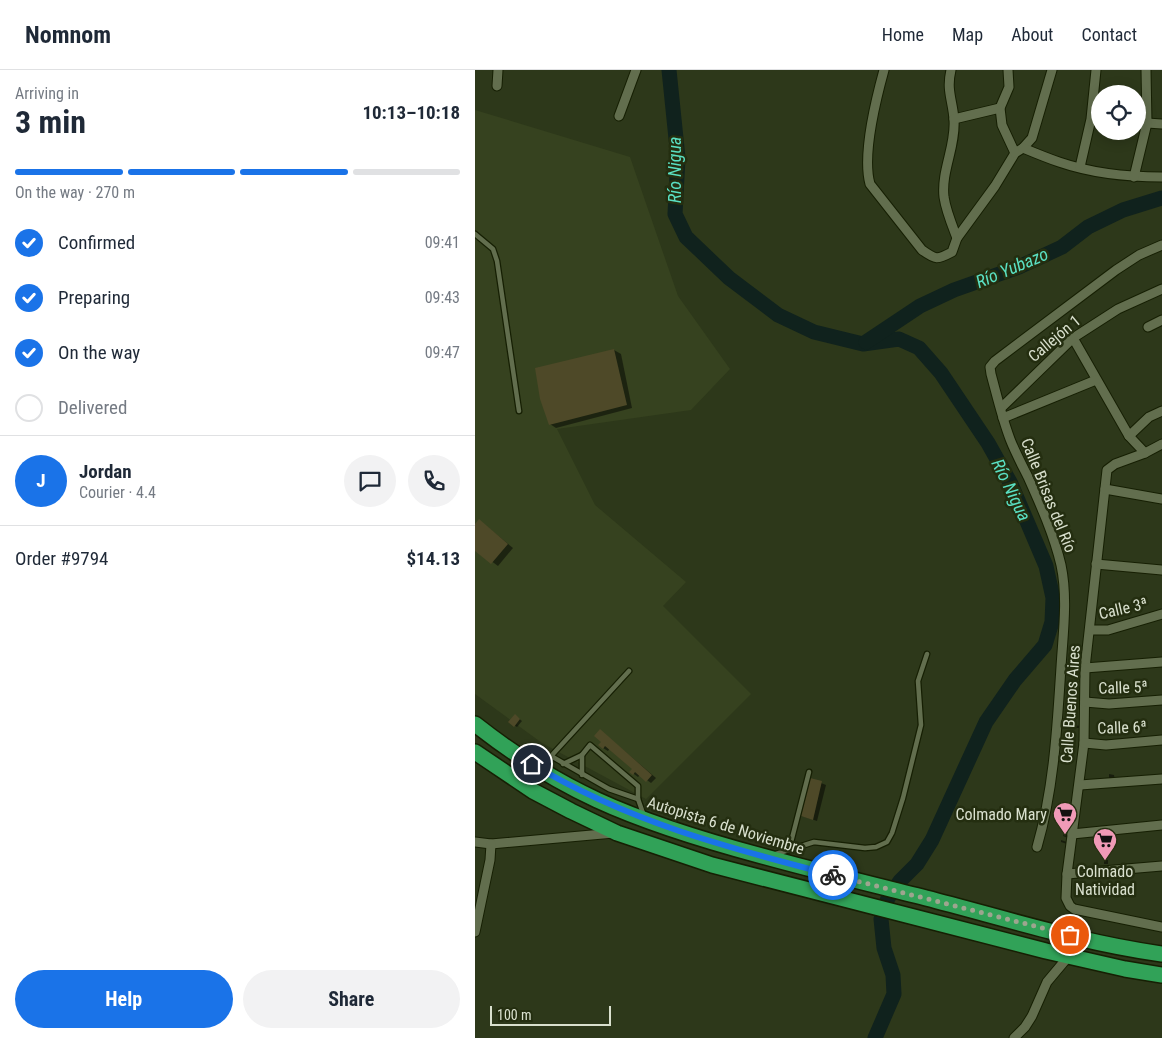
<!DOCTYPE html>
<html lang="en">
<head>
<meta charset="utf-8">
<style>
	body { margin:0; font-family:"Roboto Condensed",sans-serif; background:#f2f2f3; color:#1f2937; height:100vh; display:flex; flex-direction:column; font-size:19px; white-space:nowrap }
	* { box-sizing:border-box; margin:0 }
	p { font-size:16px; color:#747a83 }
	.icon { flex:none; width:28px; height:28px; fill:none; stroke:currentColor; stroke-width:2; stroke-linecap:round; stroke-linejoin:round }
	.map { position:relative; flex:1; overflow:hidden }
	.side { display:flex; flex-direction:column; background:#fff; width:475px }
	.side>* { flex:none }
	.controls { position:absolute; left:616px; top:15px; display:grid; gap:10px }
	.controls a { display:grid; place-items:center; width:55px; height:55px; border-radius:50%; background:#fff; box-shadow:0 2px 12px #0003; font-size:25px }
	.scale { position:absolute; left:15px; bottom:12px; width:121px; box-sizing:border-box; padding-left:5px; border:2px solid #d9e0ce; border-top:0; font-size:14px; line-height:18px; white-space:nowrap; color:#d9e0ce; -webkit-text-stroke:4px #242e10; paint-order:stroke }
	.pin { position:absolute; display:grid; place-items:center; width:42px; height:42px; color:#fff; margin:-21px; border:2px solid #fff; border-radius:50%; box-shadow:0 1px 5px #0007 }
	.courier { position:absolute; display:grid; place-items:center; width:50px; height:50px; margin:-25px; border:4px solid #1a73e8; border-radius:50%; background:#fff; color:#222; box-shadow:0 1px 6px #0007 }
	.headline em { font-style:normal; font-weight:700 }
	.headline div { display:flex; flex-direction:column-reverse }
	.headline { display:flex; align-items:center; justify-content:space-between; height:85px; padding:0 15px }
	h1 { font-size:32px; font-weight:700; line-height:38px }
	.bar { display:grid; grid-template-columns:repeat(4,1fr); gap:8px 5px; align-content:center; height:60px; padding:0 15px }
	.bar i { height:6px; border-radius:4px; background:#e0e1e3 }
	.bar .selected { background:#1a73e8 }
	.bar p { grid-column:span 4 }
	.line { display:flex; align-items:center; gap:12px; padding:0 15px; border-top:1px solid #e0e1e3 }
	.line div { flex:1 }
	.round { display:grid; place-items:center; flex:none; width:52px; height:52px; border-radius:26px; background:#f2f2f3 }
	ol { padding:0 15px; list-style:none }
	li { display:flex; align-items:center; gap:15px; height:55px }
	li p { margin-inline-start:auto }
	li .icon { padding:5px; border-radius:50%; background:#1a73e8; color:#fff; stroke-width:4 }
	li:last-child { color:#747a83 }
	li i { width:28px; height:28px; border:2px solid #e0e1e3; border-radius:50% }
	.action { display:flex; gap:10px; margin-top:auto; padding:10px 15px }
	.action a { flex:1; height:58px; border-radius:30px; background:#1a73e8; color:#fff; font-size:20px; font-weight:700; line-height:58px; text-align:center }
	.action a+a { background:#f2f2f3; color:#1f2937 }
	header { display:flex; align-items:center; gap:30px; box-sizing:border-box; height:70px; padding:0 25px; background:#fff; border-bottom:1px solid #e0e1e3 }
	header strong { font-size:24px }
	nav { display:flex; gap:28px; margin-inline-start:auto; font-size:18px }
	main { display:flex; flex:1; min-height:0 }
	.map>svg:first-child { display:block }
</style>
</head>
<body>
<header>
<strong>Nomnom</strong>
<nav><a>Home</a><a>Map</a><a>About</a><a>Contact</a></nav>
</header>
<main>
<section class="side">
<div class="headline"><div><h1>3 min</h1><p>Arriving in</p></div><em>10:13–10:18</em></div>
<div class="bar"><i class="selected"></i><i class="selected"></i><i class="selected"></i><i></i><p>On the way · 270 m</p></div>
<ol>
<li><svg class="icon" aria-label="check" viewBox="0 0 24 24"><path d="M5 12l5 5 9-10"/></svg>Confirmed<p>09:41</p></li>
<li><svg class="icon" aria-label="check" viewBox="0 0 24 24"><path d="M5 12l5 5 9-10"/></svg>Preparing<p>09:43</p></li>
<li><svg class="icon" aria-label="check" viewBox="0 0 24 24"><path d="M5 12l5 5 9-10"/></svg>On the way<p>09:47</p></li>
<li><i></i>Delivered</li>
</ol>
<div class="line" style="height:90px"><b class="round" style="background:#1a73e8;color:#fff">J</b><div><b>Jordan</b><p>Courier · 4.4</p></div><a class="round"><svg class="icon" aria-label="chat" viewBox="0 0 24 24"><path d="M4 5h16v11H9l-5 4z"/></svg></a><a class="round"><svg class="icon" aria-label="phone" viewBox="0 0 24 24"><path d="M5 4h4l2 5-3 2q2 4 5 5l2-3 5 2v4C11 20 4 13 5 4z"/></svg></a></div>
<div class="line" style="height:65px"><div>Order #9794</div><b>$14.13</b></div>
<div class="action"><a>Help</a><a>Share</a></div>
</section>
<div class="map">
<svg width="687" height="968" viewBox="0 0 687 968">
	<rect width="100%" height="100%" fill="#2d381a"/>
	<!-- built -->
	<polygon fill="#36421f" points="0,40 155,87 203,226 255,299 216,340 82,359 120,435 211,512 188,536 276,624 171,729 67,673 0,624"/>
	<!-- shadow -->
	<g fill="#0007">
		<polygon points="139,280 146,284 157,338 81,358 75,354 61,299"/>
		<polygon points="4,450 38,478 23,496 0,479 0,456"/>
		<polygon points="42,647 47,651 42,657 35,652"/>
		<polygon points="598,655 606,656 606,658 599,658"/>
		<polygon points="126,661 181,708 176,713 165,705 163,707 159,704 156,702 159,699 135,678 133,681 128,678"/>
		<polygon points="634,704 639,705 640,711 634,710"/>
		<polygon points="336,709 351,715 342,751 327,746"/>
		<polygon points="589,763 594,764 593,768 588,766"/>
		<polygon points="586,770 592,772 592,774 586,772"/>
		<polygon points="629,789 633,790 633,794 629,794"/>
	</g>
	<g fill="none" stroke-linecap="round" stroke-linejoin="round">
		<!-- river -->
		<g stroke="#10221d" stroke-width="15">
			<polyline points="194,0 203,88 200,144 211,167 254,208 303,245 339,262 388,274 424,269 444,278 466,303 513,373 536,414 571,496 578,528 577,552 570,575 540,610 511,652 457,770 442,794 425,811 413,828 406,849 409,878 418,905 419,924 400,968"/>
			<polyline points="391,272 445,236 479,220 544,197 587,177 613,157 648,140 687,128"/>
		</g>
	</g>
	<!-- building -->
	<g fill="#4e4928">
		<polygon points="139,279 152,335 74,355 65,329 60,298"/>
		<polygon points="4,449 33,474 16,494 0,481 0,454"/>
		<polygon points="40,644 45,649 39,657 33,652"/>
		<polygon points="125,659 177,705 171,712 160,702 158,705 154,702 157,699 130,676 128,679 123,675 126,672 119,666"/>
		<polygon points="335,708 347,711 338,750 326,746"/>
	</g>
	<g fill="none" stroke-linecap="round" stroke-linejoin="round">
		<!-- lane casing -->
		<g stroke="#161f03" stroke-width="7">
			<g id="lane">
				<polyline points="0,164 18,179 22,191 44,341"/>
				<polyline points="76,686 134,719 163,729"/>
				<polyline points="88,694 107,685"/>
				<polyline points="67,696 154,601"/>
				<polyline points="107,705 107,685 115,675 163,716 163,729 169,746"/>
				<polyline points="314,780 334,702"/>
				<polyline points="301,784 339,772 390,778 401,777 412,772 417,763 428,728 446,655 443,611 452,584"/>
			</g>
		</g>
		<!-- street casing -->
		<g stroke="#161f03" stroke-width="11">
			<g id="street">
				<path d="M409 0C401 29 387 85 395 114L447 180C461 190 462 190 477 182L482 168 520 116 540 83 548 78 557 68 577 0"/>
				<path d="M476 0C471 21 478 31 479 50 481 76 466 101 469 127 471 141 477 155 482 168"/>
				<polyline points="533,0 534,17 525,38 527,55 540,83"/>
				<polyline points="22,16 23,0"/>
				<polyline points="144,46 161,0"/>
				<polyline points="479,49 525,38"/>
				<polyline points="672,53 687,54"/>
				<path d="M548 78C560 83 572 88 584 92 616 103 653 107 687 107"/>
				<polyline points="605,97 616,49 621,0"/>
				<polyline points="659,107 672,53 671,0"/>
				<polyline points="673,257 687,250"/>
				<polyline points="598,268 654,366 670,383"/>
				<polyline points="526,338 598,268 643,239 687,219"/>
				<polyline points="528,348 621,310"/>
				<polyline points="654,366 674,347 687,341"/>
				<polyline points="687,374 670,383 640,394 632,400 610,598 609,673 592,804 591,828 595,836 599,839 687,857"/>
				<polyline points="630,419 687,429"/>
				<polyline points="621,494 687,500"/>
				<polyline points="615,560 633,560 687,544"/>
				<polyline points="610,598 687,592"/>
				<polyline points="610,632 634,634 687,630"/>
				<polyline points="609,673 631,675 687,670"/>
				<polyline points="605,715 687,709"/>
				<polyline points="597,764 687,755"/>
				<polyline points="0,772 16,774 139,763"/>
				<path d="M562 777C579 718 582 658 586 597 588 564 593 528 586 495 579 465 566 436 553 407 547 395 540 382 535 369 527 348 522 326 516 304L515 297 520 291 641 200 664 185 687 175"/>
				<polyline points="592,804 687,796"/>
				<polyline points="0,862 15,790 16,774"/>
				<polyline points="539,968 550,957 557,946 572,912 593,887"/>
			</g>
		</g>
		<!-- highway casing -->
		<g stroke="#161f03" stroke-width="18">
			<g id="highway">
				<path d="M0 654C38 684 79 710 122 730 174 754 231 771 287 786 341 801 396 814 451 828 529 848 607 873 687 884"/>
				<polyline points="0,682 58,721 96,741 142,763 237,795 571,881 650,899 687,905"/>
			</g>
		</g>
		<!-- lane -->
		<use href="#lane" stroke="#626e4e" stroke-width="4.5"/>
		<!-- street -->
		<use href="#street" stroke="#626e4e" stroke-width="9"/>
		<!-- highway -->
		<use href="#highway" stroke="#31a258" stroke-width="15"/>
	</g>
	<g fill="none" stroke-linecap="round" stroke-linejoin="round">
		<!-- done -->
		<polyline stroke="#9da58f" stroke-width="5" stroke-dasharray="0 9" points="358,805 595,865"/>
		<!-- route -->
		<path stroke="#1a73e8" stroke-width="6" d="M57 694C151 751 253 778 358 805"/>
	</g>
	<!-- icons -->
	<defs>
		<g id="supermarket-pin" transform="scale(1.25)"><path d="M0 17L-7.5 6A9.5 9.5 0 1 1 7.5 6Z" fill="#f09ab7" stroke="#242e10"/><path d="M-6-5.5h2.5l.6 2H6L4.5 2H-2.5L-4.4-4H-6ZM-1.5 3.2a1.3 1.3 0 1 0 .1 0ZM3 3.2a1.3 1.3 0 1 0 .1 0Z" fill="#111"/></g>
	</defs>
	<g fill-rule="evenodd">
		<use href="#supermarket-pin" x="590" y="744"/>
		<use href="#supermarket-pin" x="630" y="770"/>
	</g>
	<g text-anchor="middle" stroke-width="5" stroke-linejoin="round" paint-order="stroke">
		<!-- street labels -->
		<g font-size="16" fill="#d9e0ce" stroke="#242e10">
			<text transform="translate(579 268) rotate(-40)" y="6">Callejón 1</text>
			<text transform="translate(574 425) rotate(68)" y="6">Calle Brisas del Río</text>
			<text transform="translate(648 538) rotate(-13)" y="6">Calle 3ª</text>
			<text transform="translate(648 617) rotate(-2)" y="6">Calle 5ª</text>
			<text transform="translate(595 634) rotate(-86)" y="6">Calle Buenos Aires</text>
			<text transform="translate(647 657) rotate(-2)" y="6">Calle 6ª</text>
			<text transform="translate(251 755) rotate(17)" y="6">Autopista 6 de Noviembre</text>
		</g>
		<!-- poi labels -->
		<g font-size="16" fill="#d9e0ce" stroke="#242e10" text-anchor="end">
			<text x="572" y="750">Colmado Mary</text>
			<text x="630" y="807" text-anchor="middle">Colmado<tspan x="630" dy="18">Natividad</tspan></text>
		</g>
		<!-- water labels -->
		<g font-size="18" font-style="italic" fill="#5ae0c3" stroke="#242e10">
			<text transform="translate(200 100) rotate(-90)" y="6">Río Nigua</text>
			<text transform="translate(537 198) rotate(-23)" y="6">Río Yubazo</text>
			<text transform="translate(536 420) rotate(64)" y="6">Río Nigua</text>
		</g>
	</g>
</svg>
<div class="controls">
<a><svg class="icon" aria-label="locate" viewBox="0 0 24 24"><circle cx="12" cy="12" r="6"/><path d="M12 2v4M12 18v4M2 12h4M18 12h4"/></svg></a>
</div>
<div class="scale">100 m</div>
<div class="pin" style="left:595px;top:865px;background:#ea580c"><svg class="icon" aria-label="bag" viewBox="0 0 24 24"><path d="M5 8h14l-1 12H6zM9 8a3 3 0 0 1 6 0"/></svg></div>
<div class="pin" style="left:57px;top:694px;background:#1f2937"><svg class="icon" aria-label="home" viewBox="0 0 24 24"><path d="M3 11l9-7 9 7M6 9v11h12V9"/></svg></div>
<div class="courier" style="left:358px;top:805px"><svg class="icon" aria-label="bike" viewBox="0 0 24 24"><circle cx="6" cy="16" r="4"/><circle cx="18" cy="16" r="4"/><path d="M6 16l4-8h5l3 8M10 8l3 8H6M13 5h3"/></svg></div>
</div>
</main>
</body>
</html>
